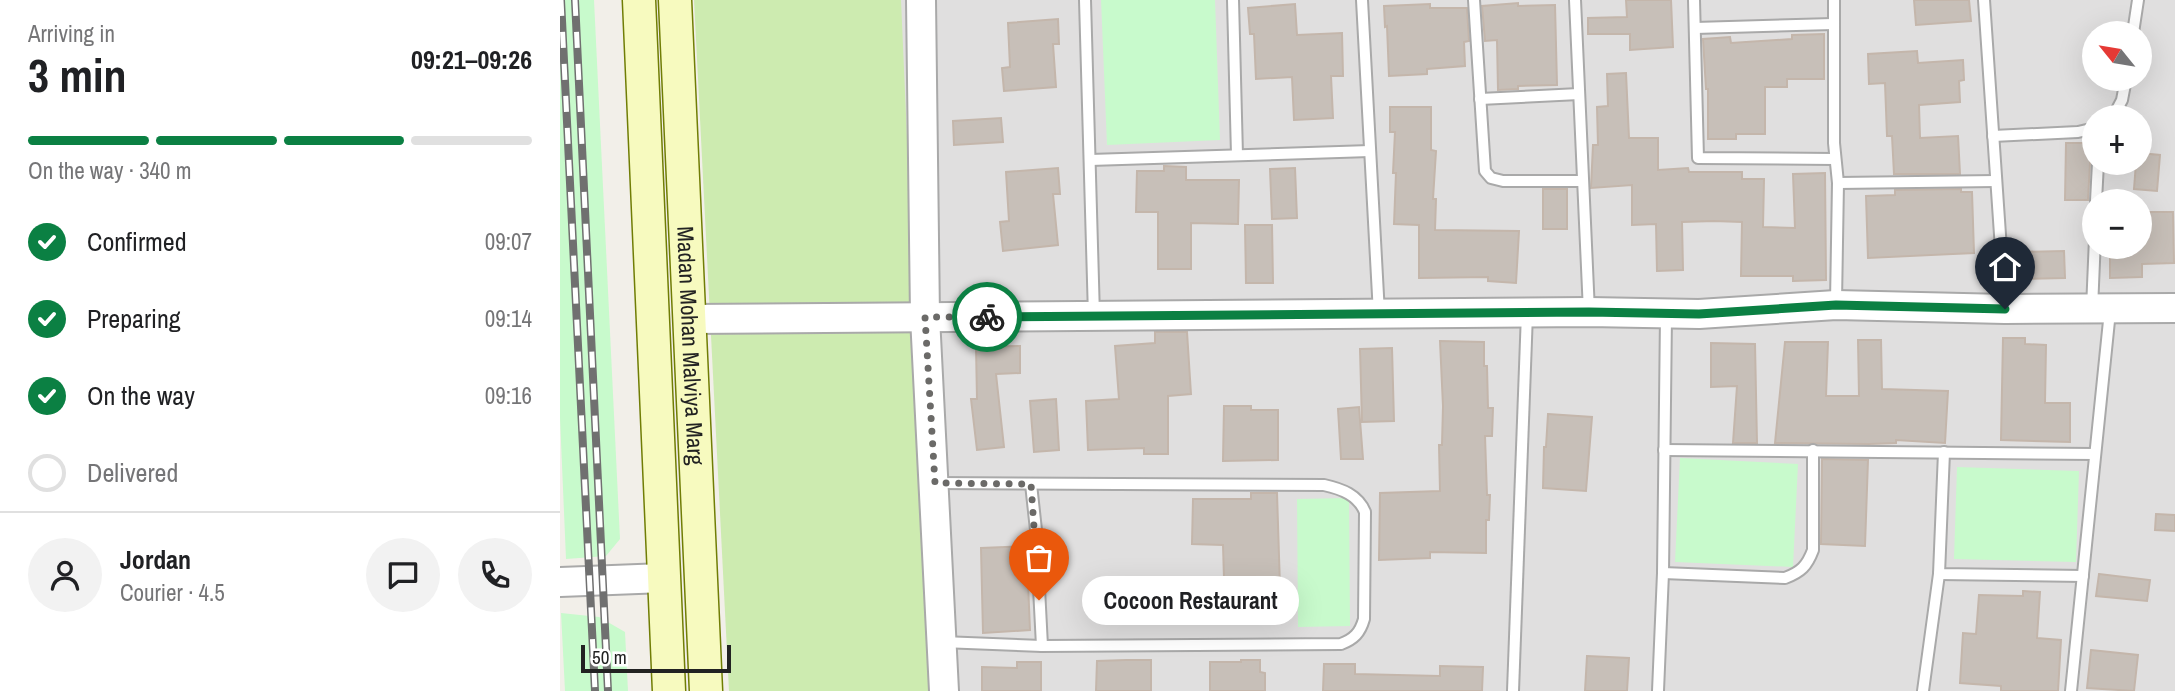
<!DOCTYPE html>
<html lang="en">
<head>
<meta charset="utf-8">
<style>
	body { margin:0; font-family:"Archivo Narrow",sans-serif; background:#f2f2f2; color:#202124; height:100vh; display:flex; flex-direction:column; font-size:26px; white-space:nowrap }
	* { box-sizing:border-box; margin:0 }
	p { font-size:23px; color:#757577 }
	.icon { flex:none; width:38px; height:38px; fill:none; stroke:currentColor; stroke-width:2; stroke-linecap:round; stroke-linejoin:round }
	.map { position:relative; flex:1; overflow:hidden }
	.panel { display:flex; flex-direction:column; background:#fff; width:560px }
	.panel>* { flex:none }
	.needle { width:46px; rotate:300deg }
	.controls { position:absolute; left:1522px; top:21px; display:grid; gap:14px }
	.controls a { display:grid; place-items:center; width:70px; height:70px; border-radius:50%; background:#fff; box-shadow:0 7px 28px #0002; font-size:35px }
	.scale { position:absolute; left:21px; bottom:18px; width:150px; box-sizing:border-box; padding-left:7px; border:4px solid #222; border-top:0; font-size:19px; line-height:24px; white-space:nowrap; color:#222; -webkit-text-stroke:5px #fff; paint-order:stroke }
	.pin { position:absolute; display:grid; place-items:center; width:60px; height:60px; color:#fff; margin:-72px -30px; border-radius:50% 50% 50% 0; rotate:-45deg; box-shadow:0 0 7px #0007 }
	.pin .icon { rotate:45deg }
	.courier { position:absolute; display:grid; place-items:center; width:70px; height:70px; margin:-35px; border:5px solid #0b8043; border-radius:50%; background:#fff; color:#222; box-shadow:0 2px 9px #0007 }
	.bubble { position:absolute; height:49px; border-radius:24px; background:#fff; box-shadow:0 7px 28px #0002; font-size:23px; font-weight:700; line-height:49px; text-align:center }
	.headline em { font-style:normal; font-weight:700 }
	.headline div { display:flex; flex-direction:column-reverse }
	.headline { display:flex; align-items:center; justify-content:space-between; height:119px; padding:0 28px }
	h1 { font-size:46px; font-weight:700; line-height:52px }
	.bar { display:grid; grid-template-columns:repeat(4,1fr); gap:10px 7px; align-content:center; height:84px; padding:0 28px }
	.bar i { height:9px; border-radius:5px; background:#e0e0e0 }
	.bar .selected { background:#0b8043 }
	.bar p { grid-column:span 4 }
	.line { display:flex; align-items:center; gap:18px; padding:0 28px; border-top:2px solid #e0e0e0 }
	.line div { flex:1 }
	.round { display:grid; place-items:center; flex:none; width:74px; height:74px; border-radius:37px; background:#f2f2f2 }
	ol { padding:0 28px; list-style:none }
	li { display:flex; align-items:center; gap:21px; height:77px }
	li p { margin-inline-start:auto }
	li .icon { padding:7px; border-radius:50%; background:#0b8043; color:#fff; stroke-width:4 }
	li:last-child { color:#757577 }
	li i { width:38px; height:38px; border:4px solid #e0e0e0; border-radius:50% }
	main { display:flex; flex:1; min-height:0 }
	.map>svg:first-child { display:block }
</style>
</head>
<body>
<main>
<section class="panel">
<div class="headline"><div><h1>3 min</h1><p>Arriving in</p></div><em>09:21–09:26</em></div>
<div class="bar"><i class="selected"></i><i class="selected"></i><i class="selected"></i><i></i><p>On the way · 340 m</p></div>
<ol>
<li><svg class="icon" aria-label="check" viewBox="0 0 24 24"><path d="M5 12l5 5 9-10"/></svg>Confirmed<p>09:07</p></li>
<li><svg class="icon" aria-label="check" viewBox="0 0 24 24"><path d="M5 12l5 5 9-10"/></svg>Preparing<p>09:14</p></li>
<li><svg class="icon" aria-label="check" viewBox="0 0 24 24"><path d="M5 12l5 5 9-10"/></svg>On the way<p>09:16</p></li>
<li><i></i>Delivered</li>
</ol>
<div class="line" style="height:126px"><a class="round"><svg class="icon" aria-label="person" viewBox="0 0 24 24"><circle cx="12" cy="8" r="4"/><path d="M4 21q1-7 8-7t8 7"/></svg></a><div><b>Jordan</b><p>Courier · 4.5</p></div><a class="round"><svg class="icon" aria-label="chat" viewBox="0 0 24 24"><path d="M4 5h16v11H9l-5 4z"/></svg></a><a class="round"><svg class="icon" aria-label="phone" viewBox="0 0 24 24"><path d="M5 4h4l2 5-3 2q2 4 5 5l2-3 5 2v4C11 20 4 13 5 4z"/></svg></a></div>
</section>
<div class="map">
<svg width="1615" height="691" viewBox="0 0 1615 691">
	<rect width="100%" height="100%" fill="#f2efe9"/>
	<!-- residential -->
	<path fill="#e0dfdf" fill-rule="evenodd" d="M228 0H1615V691H247ZM1535 33H1580V79H1535ZM1535 117H1580V163H1535ZM1535 201H1580V247H1535Z"/>
	<!-- grass -->
	<polygon fill="#cdebb0" points="134,0 341,0 371,691 169,691"/>
	<!-- park -->
	<g fill="#c8facc">
		<polygon points="0,0 34,0 60,539 46,556 6,559 0,418"/>
		<polygon points="541,0 655,0 660,140 547,145"/>
		<polygon points="1120,458 1238,464 1233,567 1115,562"/>
		<polygon points="1397,467 1519,471 1516,562 1394,559"/>
		<polygon points="789,498 790,626 738,627 737,499"/>
		<polygon points="1,613 39,617 65,632 68,691 5,691"/>
	</g>
	<!-- building -->
	<g fill="#c7bfb8" stroke="#c4b6ab" stroke-width="2">
		<polygon points="1066,0 1111,0 1113,47 1070,50 1070,34 1028,34 1028,18 1067,17"/>
		<polygon points="1354,0 1409,0 1411,21 1356,25"/>
		<polygon points="958,3 958,6 995,5 997,85 958,86 958,89 938,90 937,40 925,41 922,6"/>
		<polygon points="735,4 737,35 782,33 783,76 771,76 773,118 734,120 732,77 696,79 694,34 690,34 688,8"/>
		<polygon points="870,4 870,8 907,8 909,41 904,42 905,66 867,69 867,74 829,76 827,26 825,27 824,6"/>
		<polygon points="498,19 499,44 493,44 496,87 444,91 442,68 450,67 448,23"/>
		<polygon points="1264,34 1264,79 1227,79 1227,87 1205,87 1205,134 1176,134 1176,139 1148,139 1148,89 1146,89 1143,39 1170,37 1171,43 1232,39 1232,35"/>
		<polygon points="1357,51 1358,63 1403,60 1404,80 1399,81 1400,102 1359,105 1360,138 1398,136 1400,174 1334,174 1332,136 1327,136 1325,83 1309,84 1308,54"/>
		<polygon points="1066,73 1069,138 1098,138 1098,170 1128,168 1129,172 1182,172 1182,179 1204,179 1203,227 1235,228 1233,174 1265,173 1266,280 1233,281 1233,276 1181,276 1182,222 1154,221 1122,222 1123,270 1097,271 1096,224 1072,225 1072,185 1031,188 1033,145 1038,145 1037,107 1048,106 1047,74"/>
		<polygon points="830,107 871,107 871,150 876,151 873,199 876,199 875,230 959,231 956,283 928,281 928,277 859,278 859,225 834,224 836,173 833,173 835,132 830,132"/>
		<polygon points="441,118 443,142 394,145 393,121"/>
		<polygon points="1506,143 1535,143 1535,156 1530,163 1528,200 1505,200"/>
		<polygon points="1580,153 1600,155 1597,191 1574,189 1576,163 1580,163"/>
		<polygon points="604,166 626,167 626,180 679,180 678,224 631,223 631,269 598,269 598,212 576,212 577,171 604,171"/>
		<polygon points="498,168 500,194 493,194 498,245 443,251 440,222 449,221 446,172"/>
		<polygon points="735,168 737,218 712,219 710,169"/>
		<rect x="983" y="189" width="24" height="40"/>
		<polygon points="1401,189 1401,192 1412,192 1414,253 1308,258 1306,196 1335,195 1335,190"/>
		<polygon points="1583,212 1613,212 1614,263 1582,264 1582,277 1550,278 1550,247 1580,247 1580,221 1583,221"/>
		<polygon points="685,225 712,225 713,283 686,283"/>
		<polygon points="1504,251 1505,278 1456,279 1456,252"/>
		<polygon points="595,332 627,332 631,394 608,396 608,454 584,454 584,448 528,450 526,401 559,399 555,346 595,343"/>
		<polygon points="1443,338 1465,338 1465,344 1486,345 1485,403 1510,403 1510,442 1441,440"/>
		<polygon points="1298,340 1321,340 1322,389 1388,391 1385,443 1336,440 1336,443 1309,444 1215,443 1225,342 1268,342 1266,396 1299,396"/>
		<polygon points="880,341 924,342 924,366 927,366 928,408 933,408 932,436 925,436 927,495 930,495 929,520 926,520 926,553 870,552 870,558 819,560 820,493 880,491 879,445 882,445 883,406"/>
		<polygon points="1151,343 1195,344 1197,443 1173,443 1177,386 1151,387"/>
		<polygon points="460,346 460,373 436,374 444,447 417,450 411,399 417,399 416,347"/>
		<polygon points="832,348 834,421 802,422 800,349"/>
		<polygon points="496,399 499,450 474,452 470,401"/>
		<polygon points="664,406 691,406 691,410 718,410 718,460 663,461"/>
		<polygon points="799,407 803,459 781,459 778,409"/>
		<polygon points="988,414 1032,417 1026,491 983,488 984,447 986,447"/>
		<polygon points="1262,459 1308,460 1305,546 1261,544"/>
		<polygon points="691,493 717,493 721,619 696,620 696,611 665,612 663,545 632,544 633,499 691,499"/>
		<polygon points="1596,514 1615,515 1615,531 1595,530"/>
		<polygon points="469,546 471,583 468,583 470,630 423,633 421,548"/>
		<polygon points="1539,574 1590,580 1587,601 1536,596"/>
		<polygon points="1463,591 1480,592 1477,638 1501,640 1498,691 1441,691 1441,686 1400,683 1403,633 1416,634 1419,595 1463,596"/>
		<polygon points="1531,650 1578,655 1574,691 1527,688"/>
		<polygon points="1027,656 1069,658 1067,691 1025,691"/>
		<polygon points="566,660 591,660 591,691 536,691 537,661"/>
		<polygon points="681,660 700,660 700,672 705,673 705,691 650,691 650,662 681,662"/>
		<polygon points="457,662 481,662 481,691 422,691 422,667 457,668"/>
		<polygon points="764,664 795,664 795,674 880,676 880,666 923,667 922,691 763,691"/>
	</g>
	<g fill="none" stroke-linecap="round" stroke-linejoin="round">
		<!-- service casing -->
		<g stroke="#a9a9a9" stroke-width="14">
			<g id="service">
				<polyline points="525,0 534,316"/>
				<polyline points="673,0 677,155"/>
				<polyline points="802,0 819,314"/>
				<polyline points="914,0 925,171 931,178 943,181 1023,181"/>
				<polyline points="1015,0 1029,312"/>
				<polyline points="1134,0 1138,158 1275,159"/>
				<polyline points="1274,0 1274,143 1278,183 1276,302"/>
				<polyline points="1424,0 1445,308"/>
				<polyline points="1135,28 1273,24"/>
				<polyline points="1573,33 1578,0"/>
				<polyline points="920,99 1019,94"/>
				<polyline points="1553,117 1562,100 1566,79"/>
				<polyline points="1433,136 1518,132 1535,128"/>
				<polyline points="530,160 810,151"/>
				<polyline points="1278,183 1436,181"/>
				<polyline points="1536,201 1538,163"/>
				<polyline points="1532,309 1535,238"/>
				<polyline points="1104,450 1535,454"/>
				<polyline points="1384,452 1379,574 1523,576"/>
				<path d="M375 483 764 485C782 489 798 495 805 512L804 619C800 633 794 639 781 644L482 646 382 642"/>
				<polyline points="471,484 476,530 482,646"/>
				<path d="M1103 573 1225 578C1241 572 1247 566 1253 550V450"/>
				<polyline points="953,691 967,313"/>
				<polyline points="1098,691 1103,573 1106,316"/>
				<polyline points="1363,691 1379,574"/>
				<polyline points="1511,691 1550,311"/>
			</g>
		</g>
		<!-- tertiary casing -->
		<g stroke="#a9a9a9" stroke-width="32">
			<g id="tertiary">
				<polyline points="361,0 365,317 384,691"/>
				<polyline points="129,319 1029,312 1139,314 1276,305 1445,309 1615,308"/>
				<polyline points="0,582 104,578"/>
			</g>
		</g>
		<!-- secondary casing -->
		<g stroke="#707d05" stroke-width="35">
			<g id="secondary">
				<polyline points="79,0 109,691"/>
				<path id="s1" d="M115 0 146 691"/>
			</g>
		</g>
		<!-- service -->
		<use href="#service" stroke="#fff" stroke-width="10"/>
		<!-- tertiary -->
		<use href="#tertiary" stroke="#fff" stroke-width="28"/>
		<!-- secondary -->
		<use href="#secondary" stroke="#f7fabf" stroke-width="32"/>
		<!-- rail casing -->
		<g stroke="#707070" stroke-width="8">
			<g id="rail">
				<polyline points="1,0 35,691"/>
				<polyline points="15,0 48,691"/>
			</g>
		</g>
		<!-- rail -->
		<use href="#rail" stroke="#fff" stroke-width="5" stroke-dasharray="16" stroke-linecap="butt"/>
	</g>
	<g fill="none" stroke-linecap="round" stroke-linejoin="round">
		<!-- done -->
		<polyline stroke="#6b6a68" stroke-width="7" stroke-dasharray="0 12.6" points="427,317 365,317 375,483 471,484 479,600"/>
		<!-- route -->
		<polyline stroke="#0b8043" stroke-width="9" points="427,317 1029,312 1139,314 1276,305 1445,309"/>
	</g>
	<g text-anchor="middle" stroke-width="7" stroke-linejoin="round" paint-order="stroke">
		<!-- street labels -->
		<g font-size="23" fill="#222" stroke="#fff">
			<text dy="8" stroke="none"><textPath href="#s1" startOffset="346">Madan Mohan Malviya Marg</textPath></text>
		</g>
	</g>
</svg>
<div class="controls">
<a><svg class="needle" viewBox="-14 -14 28 28"><path d="M0-13l5 13h-10z" fill="#e53935"/><path d="M0 13l5-13h-10z" fill="#757577"/></svg></a>
<a>+</a>
<a>−</a>
</div>
<div class="scale">50 m</div>
<div class="pin" style="left:479px;top:600px;background:#ea580c"><svg class="icon" aria-label="bag" viewBox="0 0 24 24"><path d="M5 8h14l-1 12H6zM9 8a3 3 0 0 1 6 0"/></svg></div>
<div class="pin" style="left:1445px;top:309px;background:#1f2937"><svg class="icon" aria-label="home" viewBox="0 0 24 24"><path d="M3 11l9-7 9 7M6 9v11h12V9"/></svg></div>
<div class="courier" style="left:427px;top:317px"><svg class="icon" aria-label="bike" viewBox="0 0 24 24"><circle cx="6" cy="16" r="4"/><circle cx="18" cy="16" r="4"/><path d="M6 16l4-8h5l3 8M10 8l3 8H6M13 5h3"/></svg></div>
<div class="bubble" style="left:522px;top:576px;width:217px">Cocoon Restaurant</div>
</div>
</main>
</body>
</html>
